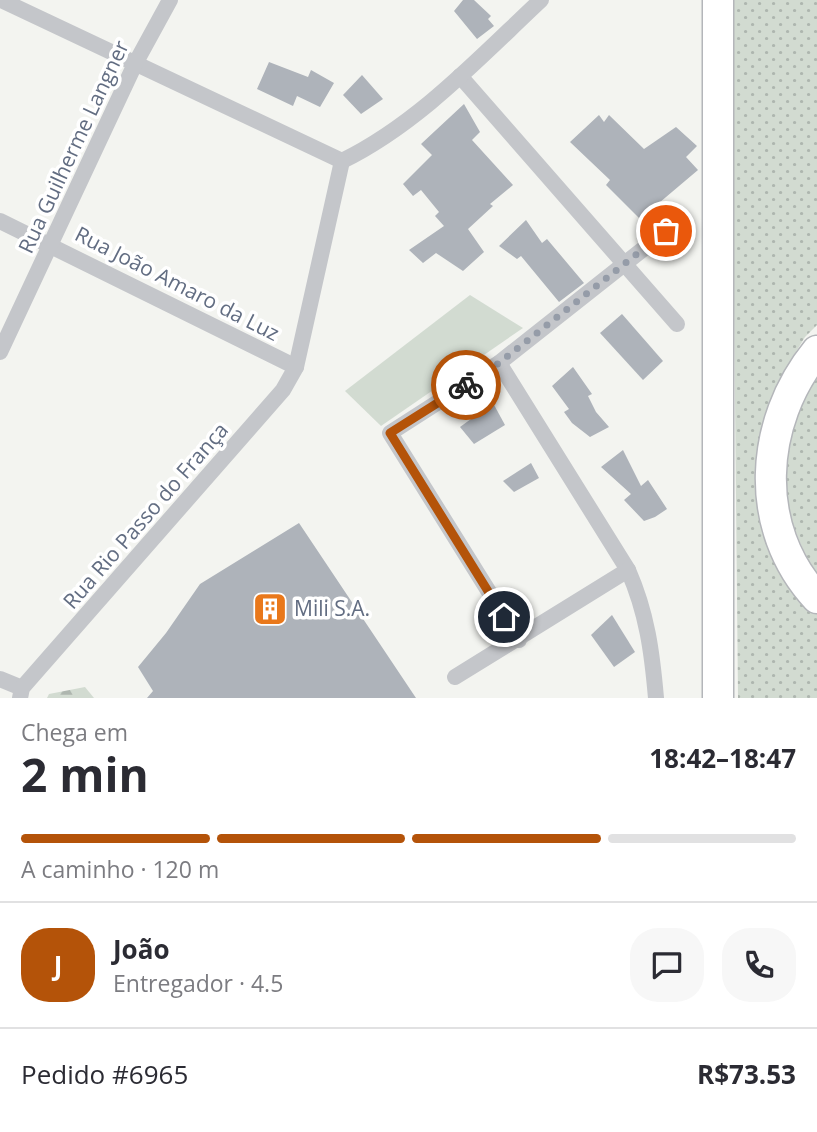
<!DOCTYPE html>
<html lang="pt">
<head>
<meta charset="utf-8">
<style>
	body { margin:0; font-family:"Open Sans",sans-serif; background:#f7f7f7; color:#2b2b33; height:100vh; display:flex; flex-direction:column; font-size:26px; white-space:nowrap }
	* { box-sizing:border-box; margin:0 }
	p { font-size:23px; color:#7c7c81 }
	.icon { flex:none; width:38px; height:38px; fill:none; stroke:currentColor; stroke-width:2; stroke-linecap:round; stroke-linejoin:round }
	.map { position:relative; height:698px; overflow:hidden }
	.panel { display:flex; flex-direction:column; background:#fff; flex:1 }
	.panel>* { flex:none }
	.pin { position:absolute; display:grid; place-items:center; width:60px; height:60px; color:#fff; margin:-30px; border:4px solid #fff; border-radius:50%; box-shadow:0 2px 7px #0007 }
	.courier { position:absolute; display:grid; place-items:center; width:70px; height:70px; margin:-35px; border:5px solid #b45309; border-radius:50%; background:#fff; color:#222; box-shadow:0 2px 9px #0007 }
	.overview em { font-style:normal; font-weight:700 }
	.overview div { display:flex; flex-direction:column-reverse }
	.overview { display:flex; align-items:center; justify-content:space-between; height:119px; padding:0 21px }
	h1 { font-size:46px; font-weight:700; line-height:52px }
	.bar { display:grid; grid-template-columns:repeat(4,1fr); gap:10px 7px; align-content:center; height:84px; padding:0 21px }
	.bar i { height:9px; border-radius:5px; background:#e1e1e2 }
	.bar .on { background:#b45309 }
	.bar p { grid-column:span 4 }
	.line { display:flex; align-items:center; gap:18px; padding:0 21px; border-top:2px solid #e1e1e2 }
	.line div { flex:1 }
	.round { display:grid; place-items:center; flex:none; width:74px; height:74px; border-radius:28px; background:#f7f7f7 }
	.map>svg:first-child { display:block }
</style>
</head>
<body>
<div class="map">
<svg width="817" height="698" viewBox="0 0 817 698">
	<defs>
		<pattern id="grass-dots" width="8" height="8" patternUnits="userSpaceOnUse" patternTransform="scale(1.75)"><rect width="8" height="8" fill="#d2dbd1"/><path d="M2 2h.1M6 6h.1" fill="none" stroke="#aeb6af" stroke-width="1.8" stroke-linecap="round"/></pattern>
		<pattern id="forest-firs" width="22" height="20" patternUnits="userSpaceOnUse" patternTransform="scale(1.75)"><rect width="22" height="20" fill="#d2dbd1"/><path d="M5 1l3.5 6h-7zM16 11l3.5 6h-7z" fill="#aeb6af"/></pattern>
	</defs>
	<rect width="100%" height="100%" fill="#f3f4f0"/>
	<!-- grass -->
	<g fill="url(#grass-dots)">
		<polygon points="731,0 817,0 817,325 805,337 780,378 765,413 758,457 817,610 817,698 738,698"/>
		<path d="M817 367V577C794 535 778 492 784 442 787 421 808 387 817 367Z"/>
	</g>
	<!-- forest -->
	<polygon fill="url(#forest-firs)" points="85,687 94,698 47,698 49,694"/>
	<!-- green -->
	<polygon fill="#d2dbd1" points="470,295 523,328 381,426 345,391"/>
	<!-- building -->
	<g fill="#aeb3ba">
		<polygon points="463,0 474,0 491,16 488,19 494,26 477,39 454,11"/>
		<polygon points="269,62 308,77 311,70 334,83 320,107 297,96 293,106 257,89"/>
		<polygon points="362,75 383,99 361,114 343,95"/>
		<polygon points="464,104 480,132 472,140 513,185 490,204 493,206 468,229 484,252 463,271 436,253 423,263 409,250 444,226 435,216 439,212 421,190 413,196 403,184 432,155 421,144"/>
		<polygon points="599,115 604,122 609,115 644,149 676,127 697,146 686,157 698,170 640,219 606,185 610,180 570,142"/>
		<polygon points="526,220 542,243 547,239 584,283 559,302 521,256 517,259 499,246"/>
		<polygon points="622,314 663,361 643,380 600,333"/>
		<polygon points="573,367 592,394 588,396 596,412 609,427 590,437 572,423 564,412 569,409 552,386"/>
		<polygon points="493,403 505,425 474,444 460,427"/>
		<polygon points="623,450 641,486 648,480 667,509 655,517 644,521 624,500 631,494 601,467"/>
		<polygon points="531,463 539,478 514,492 503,481"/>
		<polygon points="299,523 416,698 147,698 153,691 138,667 166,633 200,584"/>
		<polygon points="612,615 635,652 614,667 591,635"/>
	</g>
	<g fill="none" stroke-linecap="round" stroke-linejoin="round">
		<!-- highway casing -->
		<g stroke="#b4b6ba" stroke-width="33">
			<g id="highway">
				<polyline points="718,0 718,698"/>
				<path d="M817 351C759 422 752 528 817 598"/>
			</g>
		</g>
		<!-- street -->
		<g stroke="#c4c6ca" stroke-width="16">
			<polyline points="1,0 342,161"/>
			<polyline points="460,76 677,324"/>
			<path d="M342 161C418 124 480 57 541 0"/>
			<polyline points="0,221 296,367"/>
			<polyline points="0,352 135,64 170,0"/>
			<path d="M499 363 628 570C647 613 652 652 656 698"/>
			<polyline points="519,640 390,433 499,363 666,231"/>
			<polyline points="455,677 628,570"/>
			<polyline points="0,679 22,688"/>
			<polyline points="20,698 22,688 283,390 296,367 342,161"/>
		</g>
		<!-- highway -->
		<use href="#highway" stroke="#fff" stroke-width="30"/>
	</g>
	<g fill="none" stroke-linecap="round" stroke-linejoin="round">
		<!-- done -->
		<polyline stroke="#959ca8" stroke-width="7" stroke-dasharray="0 12.6" points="466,385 499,363 666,231"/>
		<!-- route -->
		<polyline stroke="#b45309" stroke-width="9" points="466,385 390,433 504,617"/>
	</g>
	<!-- icons -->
	<defs>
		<g id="building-square" transform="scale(1.75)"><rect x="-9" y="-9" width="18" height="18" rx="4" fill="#e9781b" stroke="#fff"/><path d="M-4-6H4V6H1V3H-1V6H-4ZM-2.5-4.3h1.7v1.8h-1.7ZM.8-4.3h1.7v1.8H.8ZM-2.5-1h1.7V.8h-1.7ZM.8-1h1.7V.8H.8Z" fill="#fff"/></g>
	</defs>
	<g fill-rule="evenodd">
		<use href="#building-square" x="270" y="609"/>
	</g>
	<g text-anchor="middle" stroke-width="7" stroke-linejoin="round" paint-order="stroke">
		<!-- street labels -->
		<g font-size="21" fill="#626d82" stroke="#fff">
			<text transform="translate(74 147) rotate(-65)" y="7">Rua Guilherme Langner</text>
			<text transform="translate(177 284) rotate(27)" y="7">Rua João Amaro da Luz</text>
			<text transform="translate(146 516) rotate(-49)" y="7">Rua Rio Passo do França</text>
		</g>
		<!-- poi labels -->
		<g font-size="21" fill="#626d82" stroke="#fff" text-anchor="start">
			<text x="294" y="616">Mili S.A.</text>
		</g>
	</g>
</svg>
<div class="pin" style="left:666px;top:231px;background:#ea580c"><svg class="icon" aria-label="bag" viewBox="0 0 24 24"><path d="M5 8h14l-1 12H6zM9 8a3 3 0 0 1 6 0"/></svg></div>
<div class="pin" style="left:504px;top:617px;background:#1f2937"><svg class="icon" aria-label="home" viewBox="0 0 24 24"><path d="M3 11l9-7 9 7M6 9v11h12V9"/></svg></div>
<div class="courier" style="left:466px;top:385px"><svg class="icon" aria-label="bike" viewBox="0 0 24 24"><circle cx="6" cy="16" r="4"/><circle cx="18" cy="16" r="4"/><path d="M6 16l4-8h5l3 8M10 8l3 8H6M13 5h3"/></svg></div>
</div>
<section class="panel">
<div class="overview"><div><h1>2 min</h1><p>Chega em</p></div><em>18:42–18:47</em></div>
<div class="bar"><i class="on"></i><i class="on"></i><i class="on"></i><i></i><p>A caminho · 120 m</p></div>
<div class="line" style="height:126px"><b class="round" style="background:#b45309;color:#fff">J</b><div><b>João</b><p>Entregador · 4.5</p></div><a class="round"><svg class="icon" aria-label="chat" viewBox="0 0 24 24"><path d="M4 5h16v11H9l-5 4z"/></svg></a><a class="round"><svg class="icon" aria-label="phone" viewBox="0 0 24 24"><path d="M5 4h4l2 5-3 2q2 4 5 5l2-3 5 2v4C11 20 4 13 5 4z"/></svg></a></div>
<div class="line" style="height:91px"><div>Pedido #6965</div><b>R$73.53</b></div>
</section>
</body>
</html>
